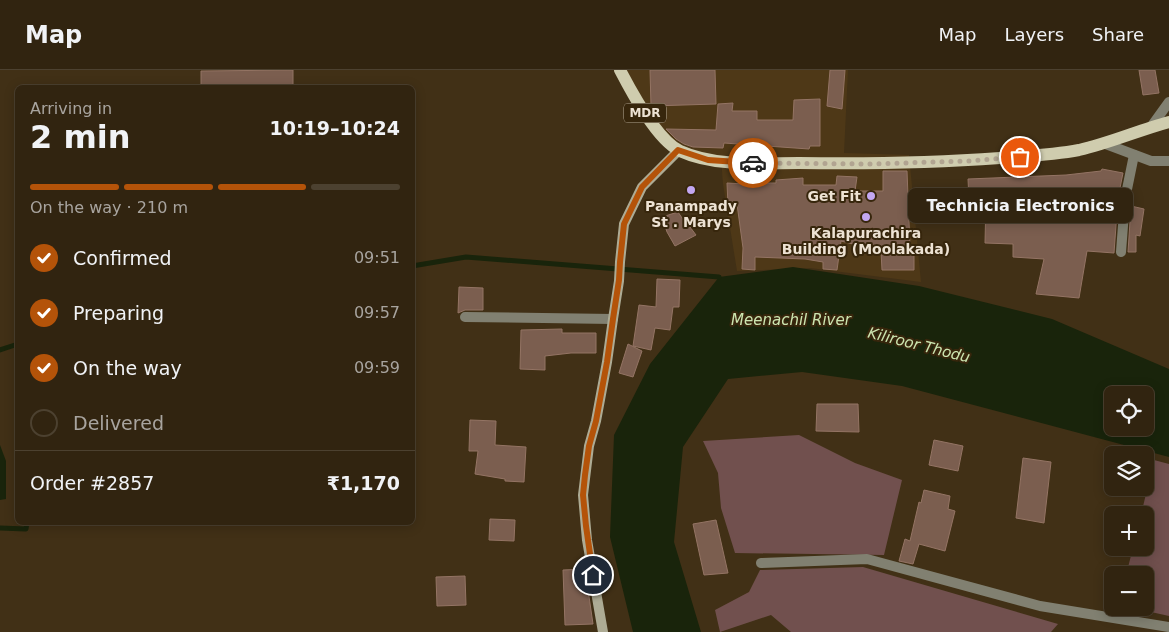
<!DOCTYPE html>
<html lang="en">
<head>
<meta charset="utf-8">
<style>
	body { margin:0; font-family:"DejaVu Sans",sans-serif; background:#392c19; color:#f1f3f6; height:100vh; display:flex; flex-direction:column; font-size:19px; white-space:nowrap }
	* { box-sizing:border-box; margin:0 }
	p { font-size:16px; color:#a8a49f }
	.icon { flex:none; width:28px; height:28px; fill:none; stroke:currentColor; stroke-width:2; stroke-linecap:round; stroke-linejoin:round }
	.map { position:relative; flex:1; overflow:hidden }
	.side { position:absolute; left:15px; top:15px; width:400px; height:440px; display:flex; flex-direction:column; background:#312410; border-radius:8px; box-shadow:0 2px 12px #0003,0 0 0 1px #4c4130 }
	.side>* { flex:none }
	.tools { position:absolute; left:1104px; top:316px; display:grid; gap:10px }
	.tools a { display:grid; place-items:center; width:50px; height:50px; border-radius:8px; background:#312410; box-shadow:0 2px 12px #0003,0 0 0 1px #4c4130; font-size:25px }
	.pin { position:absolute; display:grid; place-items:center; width:42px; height:42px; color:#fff; margin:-21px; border:2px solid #fff; border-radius:50%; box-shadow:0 1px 5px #0007 }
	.courier { position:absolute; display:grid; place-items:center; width:50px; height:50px; margin:-25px; border:4px solid #b45309; border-radius:50%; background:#fff; color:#222; box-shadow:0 1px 6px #0007 }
	.bubble { position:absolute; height:35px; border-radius:8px; background:#312410; box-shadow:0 2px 12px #0003,0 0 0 1px #4c4130; font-size:16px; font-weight:800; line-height:35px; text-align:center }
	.summary em { font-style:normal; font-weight:800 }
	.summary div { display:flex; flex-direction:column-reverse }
	.summary { display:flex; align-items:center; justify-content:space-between; height:85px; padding:0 15px }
	h1 { font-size:32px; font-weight:800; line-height:38px }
	.bar { display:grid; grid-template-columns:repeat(4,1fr); gap:8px 5px; align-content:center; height:60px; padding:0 15px }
	.bar i { height:6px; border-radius:4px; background:#4c4130 }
	.bar .selected { background:#b45309 }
	.bar p { grid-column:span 4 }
	.line { display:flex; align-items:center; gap:12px; padding:0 15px; border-top:1px solid #4c4130 }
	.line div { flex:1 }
	ol { padding:0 15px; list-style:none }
	li { display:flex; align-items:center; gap:15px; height:55px }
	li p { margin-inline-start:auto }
	li .icon { padding:5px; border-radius:50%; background:#b45309; color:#fff; stroke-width:4 }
	li:last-child { color:#a8a49f }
	li i { width:28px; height:28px; border:2px solid #4c4130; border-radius:50% }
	header { display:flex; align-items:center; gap:30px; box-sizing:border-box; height:70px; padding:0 25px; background:#312410; border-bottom:1px solid #4c4130 }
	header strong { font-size:24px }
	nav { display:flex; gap:28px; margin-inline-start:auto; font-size:18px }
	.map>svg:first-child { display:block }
</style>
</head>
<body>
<header>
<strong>Map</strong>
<nav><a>Map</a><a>Layers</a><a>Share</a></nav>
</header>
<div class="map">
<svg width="1169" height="562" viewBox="0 0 1169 562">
	<rect width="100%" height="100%" fill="#413016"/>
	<!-- built -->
	<polygon fill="#4e3817" points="626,0 848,0 844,83 909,85 921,212 810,198 737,201 723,114 721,89 682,78 652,52"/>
	<!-- forest -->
	<g fill="#71504e">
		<polygon points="799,365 855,393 902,410 884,485 735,483 721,438 718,403 703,371"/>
		<polygon points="1154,390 1169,394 1169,546 1133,538 1145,538 1145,505 1126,505 1133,478 1145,478 1145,445 1141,445"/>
		<polygon points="863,497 1058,554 1051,562 791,562 771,545 720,562 715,540 749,522 760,500"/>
	</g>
	<!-- water -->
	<g fill="#19240b" fill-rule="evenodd">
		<path d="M793 197 919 216 1052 249 1169 299V387L902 316 802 302 728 309 683 377 674 472 701 562H633L610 467 614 365 650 294 719 207ZM1112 325H1145V358H1112Z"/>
		<polygon points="0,375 6,391 6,429 0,430"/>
	</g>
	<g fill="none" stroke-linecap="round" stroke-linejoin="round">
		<!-- stream -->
		<g stroke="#19240b" stroke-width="5">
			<polyline points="412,196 466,187 719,207"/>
			<polyline points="0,280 18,274"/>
			<polyline points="0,458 26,459 27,452"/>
		</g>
	</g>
	<!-- building -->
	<g fill="#7b5e4f" stroke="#947464">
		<polygon points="293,0 293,18 201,18 201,1"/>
		<polygon points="650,0 715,0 716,34 651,36"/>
		<polygon points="830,0 845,0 842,39 827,36"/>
		<polygon points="1139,0 1155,0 1159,23 1143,25"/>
		<polygon points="820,29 820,76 810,76 809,79 724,73 723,78 693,77 684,74 676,69 666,59 716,60 718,34 733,33 732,41 757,41 757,50 793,50 794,30"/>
		<polygon points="1102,99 1123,103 1118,128 1114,183 1087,181 1079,228 1036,224 1044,189 1013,187 1013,174 985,173 986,129 969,130 968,109 1066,105 1101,101"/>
		<polygon points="883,101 907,101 910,177 914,177 914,200 882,200 881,181 841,171 837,200 823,199 823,192 805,189 755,187 755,200 742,199 743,178 737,134 728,135 727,113 744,114 744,113 776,113 776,110 803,108 803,115 836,115 837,106 857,107 855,121 883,121"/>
		<polygon points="1131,136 1144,139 1140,166 1136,165 1136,182 1128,182"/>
		<polygon points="678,142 686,154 687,153 696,165 675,176 667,162 662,147"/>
		<polygon points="657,209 680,210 679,237 673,237 670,260 655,258 651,280 633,276 639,235 656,237"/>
		<polygon points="459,217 483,218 483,240 465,240 458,243"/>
		<polygon points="562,259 562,263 596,263 596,283 571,283 545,286 545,300 520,299 521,260"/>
		<polygon points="628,274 642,281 633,307 619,303"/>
		<polygon points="817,334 858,334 859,362 816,361"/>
		<polygon points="470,350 496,351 495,375 526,377 524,412 505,411 505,409 475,404 478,381 469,381"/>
		<polygon points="934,370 963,376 958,401 929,395"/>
		<polygon points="1023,388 1051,392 1044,453 1016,448"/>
		<polygon points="924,420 950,426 948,439 955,441 945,481 919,474 913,494 899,491 905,469 910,471 919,432 921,433"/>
		<polygon points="490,449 515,450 514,471 489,470"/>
		<polygon points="716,450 728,503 704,505 693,454"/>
		<polygon points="585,499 593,554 565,555 563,500"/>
		<polygon points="465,506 466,535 437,536 436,507"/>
	</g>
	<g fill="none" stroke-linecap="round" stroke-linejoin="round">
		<!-- service -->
		<g stroke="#818071" stroke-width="10">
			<polyline points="1121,182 1125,129 1134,85"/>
			<polyline points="465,247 613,249"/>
		</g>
		<!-- minor -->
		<g stroke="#818071" stroke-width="10">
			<polyline points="1103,73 1151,91 1169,91"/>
			<polyline points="761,493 867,489 1040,536 1169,557"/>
		</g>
		<!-- tertiary -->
		<polyline stroke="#818071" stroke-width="10" points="1151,57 1169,32"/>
		<!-- secondary -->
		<polyline stroke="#adab94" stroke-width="10" points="603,562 587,470 583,425 589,376 596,351 607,292 613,249 619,211 620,192 624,154 642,117 679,80"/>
		<!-- primary -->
		<path stroke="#cfccae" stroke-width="12" d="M620 0C632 23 657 70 680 81 715 97 761 93 799 93 867 94 932 93 1000 88 1026 86 1053 85 1079 80 1110 73 1139 60 1169 52"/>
	</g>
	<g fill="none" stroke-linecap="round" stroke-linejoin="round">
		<!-- done -->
		<polyline stroke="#b1a491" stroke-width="5" stroke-dasharray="0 9" points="753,93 869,94 968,91 1020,87"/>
		<!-- route -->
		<polyline stroke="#b45309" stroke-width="6" points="593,505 586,456 583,425 585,405 589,376 596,351 607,292 613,249 619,210 620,192 624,154 642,117 678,80 708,90 753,93"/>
	</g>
	<!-- markers -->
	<g fill="#c3a7f2" stroke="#37260c" stroke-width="2">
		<circle cx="691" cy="120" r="5"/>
		<circle cx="871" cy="126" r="5"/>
		<circle cx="866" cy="147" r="5"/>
	</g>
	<g text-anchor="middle" stroke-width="4" stroke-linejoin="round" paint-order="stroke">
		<!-- shield labels -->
		<rect fill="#37260c" stroke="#b6aa97" stroke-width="1" x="624" y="33.5" width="42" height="19" rx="4"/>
		<g font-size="12" font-weight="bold" fill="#ede2d3">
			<text x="645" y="47">MDR</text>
		</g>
		<!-- poi labels -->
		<g font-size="14" font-weight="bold" fill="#ede2d3" stroke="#37260c">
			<text x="861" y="131" text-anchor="end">Get Fit</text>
			<text x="691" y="141">Panampady<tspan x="691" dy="16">St . Marys</tspan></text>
			<text x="866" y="168">Kalapurachira<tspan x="866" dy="16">Building (Moolakada)</tspan></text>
		</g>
		<!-- water labels -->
		<g font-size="15" font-style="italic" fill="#cce5b0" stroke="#37260c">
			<text x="791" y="255">Meenachil River</text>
			<text transform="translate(919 275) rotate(14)" y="5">Kiliroor Thodu</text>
		</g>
	</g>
</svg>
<div class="tools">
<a><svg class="icon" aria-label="locate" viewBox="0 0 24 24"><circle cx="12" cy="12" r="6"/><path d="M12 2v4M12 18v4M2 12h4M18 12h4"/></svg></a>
<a><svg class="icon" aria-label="layers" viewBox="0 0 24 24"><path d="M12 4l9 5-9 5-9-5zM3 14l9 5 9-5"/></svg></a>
<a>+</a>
<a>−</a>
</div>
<div class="pin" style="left:1020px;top:87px;background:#ea580c"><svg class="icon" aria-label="bag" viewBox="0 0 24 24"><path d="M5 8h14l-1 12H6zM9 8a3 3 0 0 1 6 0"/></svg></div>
<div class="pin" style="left:593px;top:505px;background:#1f2937"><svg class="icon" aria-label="home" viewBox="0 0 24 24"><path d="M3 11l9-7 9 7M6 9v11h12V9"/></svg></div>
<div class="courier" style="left:753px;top:93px"><svg class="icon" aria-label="car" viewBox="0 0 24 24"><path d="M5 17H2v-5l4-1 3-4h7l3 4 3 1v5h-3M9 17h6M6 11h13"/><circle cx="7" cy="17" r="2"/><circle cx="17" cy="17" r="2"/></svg></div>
<div class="bubble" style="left:908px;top:118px;width:225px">Technicia Electronics</div>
<section class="side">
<div class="summary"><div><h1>2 min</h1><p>Arriving in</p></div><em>10:19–10:24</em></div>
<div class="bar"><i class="selected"></i><i class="selected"></i><i class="selected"></i><i></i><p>On the way · 210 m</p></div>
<ol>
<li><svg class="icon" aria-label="check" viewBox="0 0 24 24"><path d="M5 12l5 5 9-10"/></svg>Confirmed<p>09:51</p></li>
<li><svg class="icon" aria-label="check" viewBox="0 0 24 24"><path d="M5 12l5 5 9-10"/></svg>Preparing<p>09:57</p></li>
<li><svg class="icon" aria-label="check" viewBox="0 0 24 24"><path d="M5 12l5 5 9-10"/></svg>On the way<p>09:59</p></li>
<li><i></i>Delivered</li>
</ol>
<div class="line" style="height:65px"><div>Order #2857</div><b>₹1,170</b></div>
</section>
</div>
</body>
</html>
